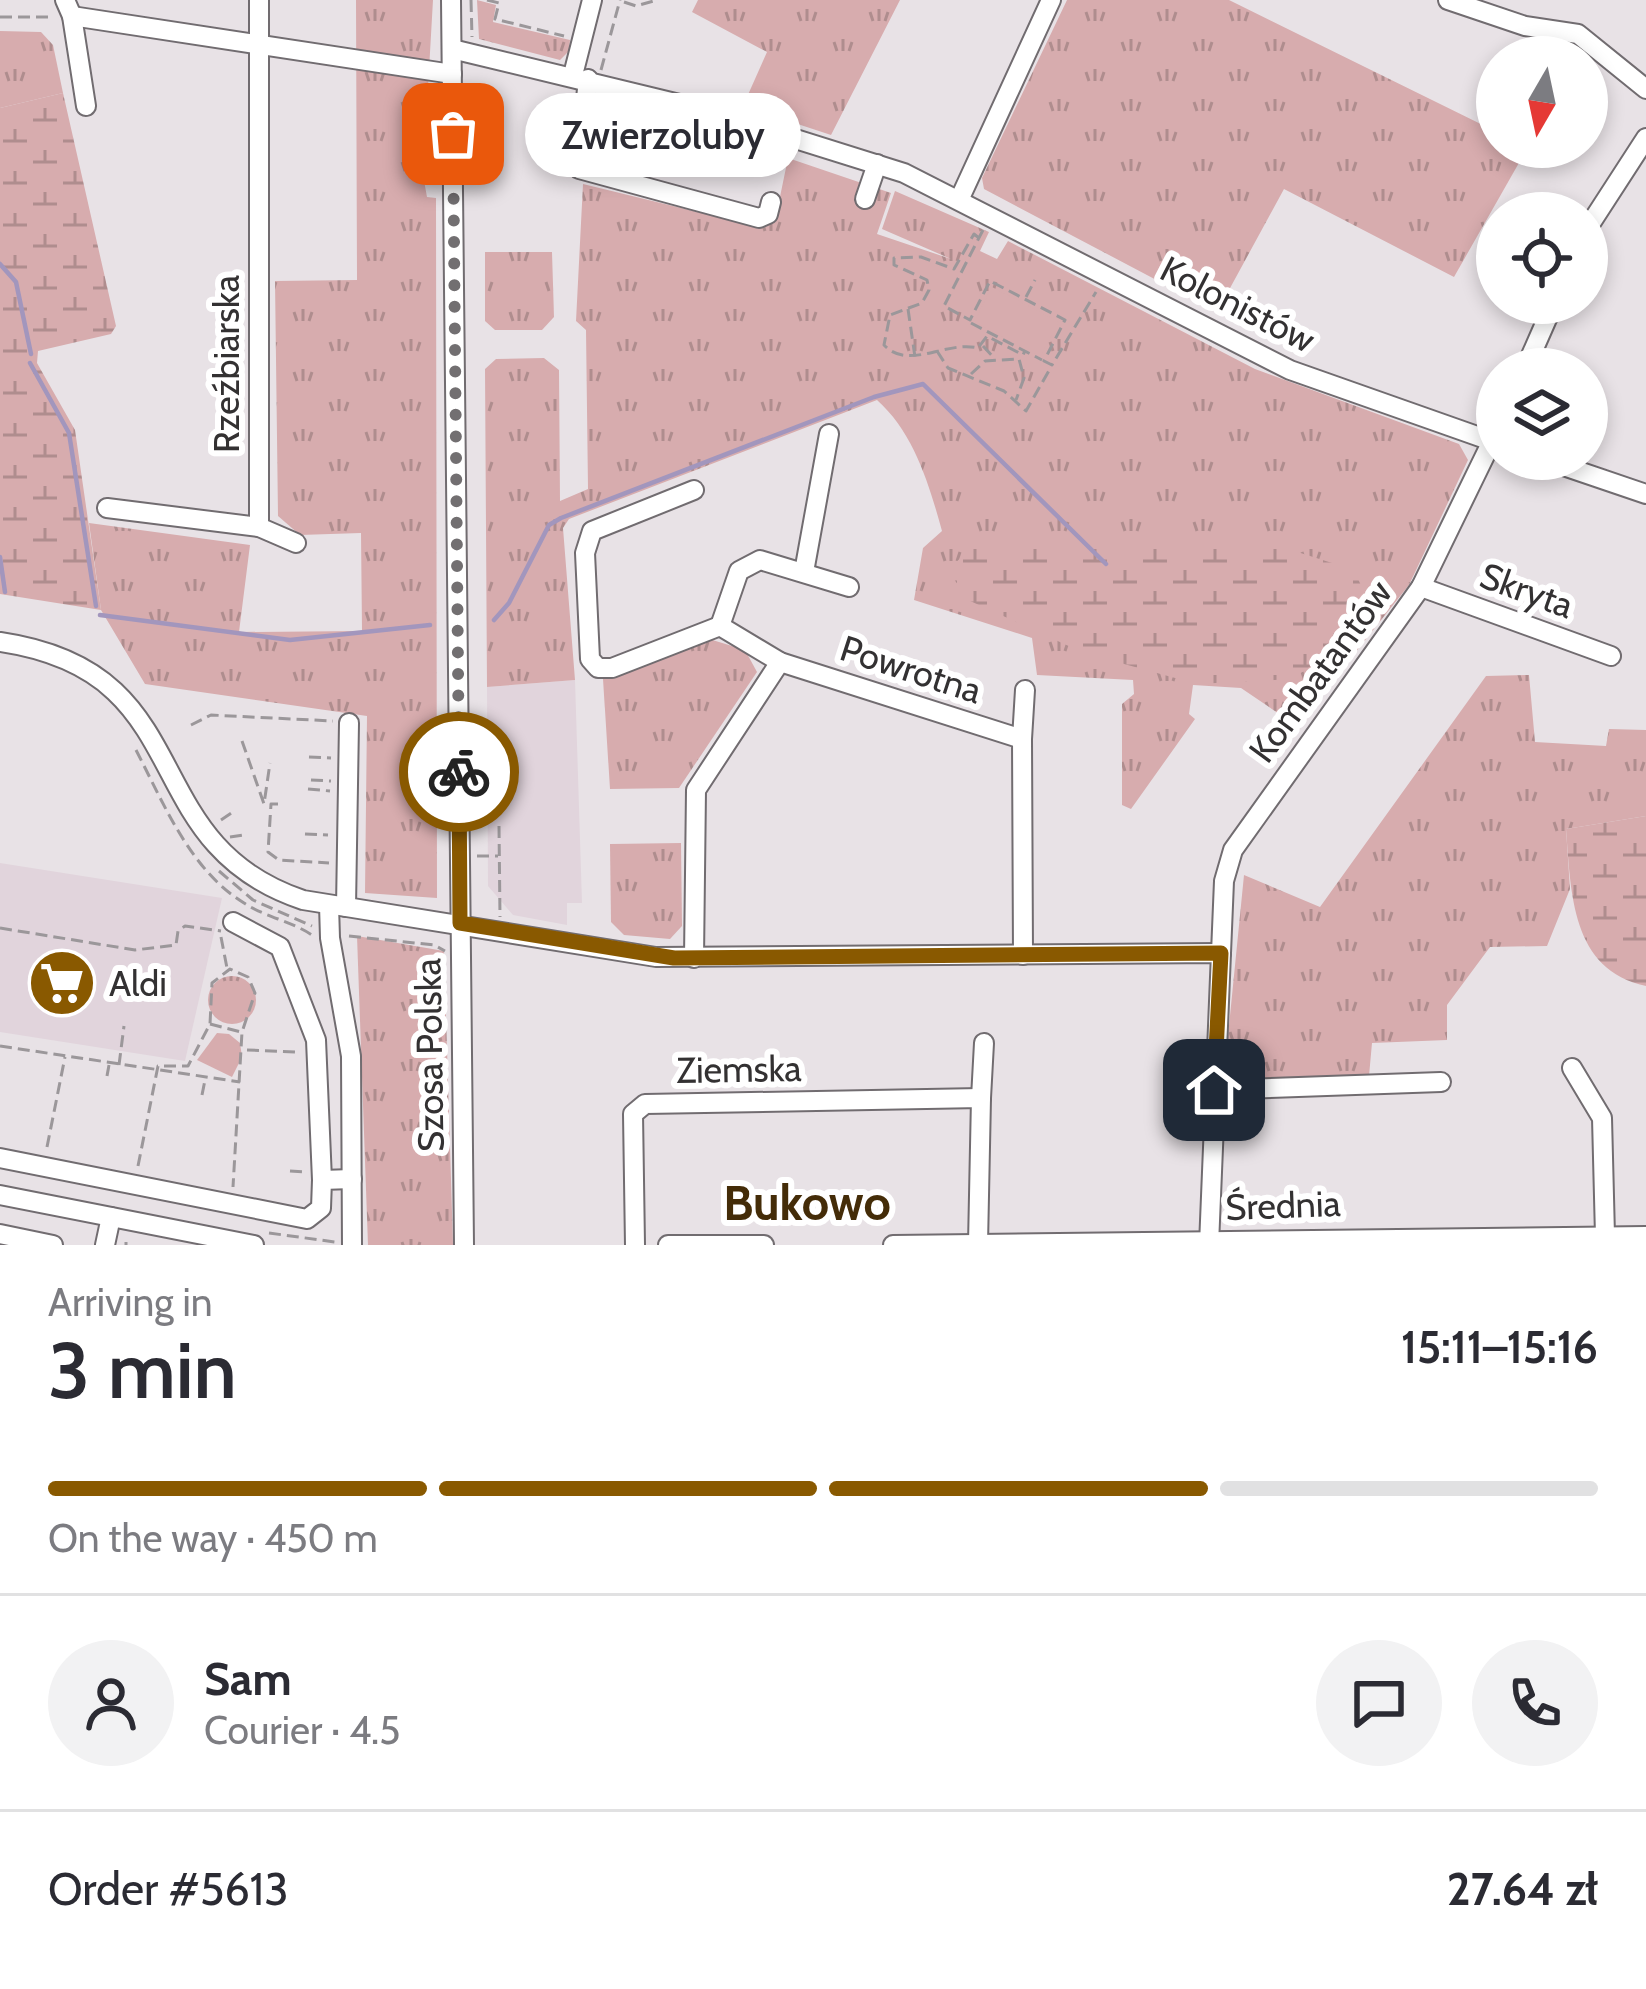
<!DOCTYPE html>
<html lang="en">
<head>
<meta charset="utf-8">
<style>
	body { margin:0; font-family:Cabin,sans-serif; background:#f2f2f3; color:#2b2b33; height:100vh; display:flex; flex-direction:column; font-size:45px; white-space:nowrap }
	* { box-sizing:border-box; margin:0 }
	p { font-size:39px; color:#7c7c81 }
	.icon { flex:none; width:66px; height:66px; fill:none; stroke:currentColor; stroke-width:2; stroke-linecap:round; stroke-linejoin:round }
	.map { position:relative; height:1245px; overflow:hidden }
	.details { display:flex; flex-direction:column; background:#fff; flex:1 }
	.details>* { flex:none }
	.needle { width:78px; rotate:189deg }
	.controls { position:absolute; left:1476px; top:36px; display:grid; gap:24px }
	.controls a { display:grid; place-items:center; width:132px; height:132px; border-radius:50%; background:#fff; box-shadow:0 6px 18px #0003; font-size:60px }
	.pin { position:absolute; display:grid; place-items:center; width:102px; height:102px; color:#fff; margin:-51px; border-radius:24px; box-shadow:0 6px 18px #0006 }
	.courier { position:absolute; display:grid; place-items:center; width:120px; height:120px; margin:-60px; border:9px solid #895900; border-radius:50%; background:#fff; color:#222; box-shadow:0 3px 15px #0007 }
	.bubble { position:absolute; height:84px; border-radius:42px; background:#fff; box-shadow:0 6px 18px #0003; font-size:39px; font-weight:600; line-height:84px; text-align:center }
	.summary em { font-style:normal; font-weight:600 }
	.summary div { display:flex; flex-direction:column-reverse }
	.summary { display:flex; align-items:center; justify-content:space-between; height:204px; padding:0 48px }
	h1 { font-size:78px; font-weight:600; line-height:90px }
	.bar { display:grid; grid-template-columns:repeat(4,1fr); gap:18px 12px; align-content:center; height:144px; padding:0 48px }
	.bar i { height:15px; border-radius:9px; background:#e1e1e2 }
	.bar .active { background:#895900 }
	.bar p { grid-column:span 4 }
	.line { display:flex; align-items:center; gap:30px; padding:0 48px; border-top:3px solid #e1e1e2 }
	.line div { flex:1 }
	.round { display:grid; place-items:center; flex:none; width:126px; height:126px; border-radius:63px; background:#f2f2f3 }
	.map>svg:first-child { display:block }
</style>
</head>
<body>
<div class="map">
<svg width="1646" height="1245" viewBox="0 0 1646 1245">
	<defs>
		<pattern id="grass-tufts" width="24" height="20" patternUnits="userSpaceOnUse" patternTransform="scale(3)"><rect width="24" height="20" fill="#d7acae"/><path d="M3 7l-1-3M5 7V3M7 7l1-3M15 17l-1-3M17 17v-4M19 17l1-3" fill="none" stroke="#af8d8e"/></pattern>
		<pattern id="wetland-marsh" width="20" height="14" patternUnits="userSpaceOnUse" patternTransform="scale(3)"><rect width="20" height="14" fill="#d7acae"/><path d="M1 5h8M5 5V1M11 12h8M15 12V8" fill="none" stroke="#af8d8e"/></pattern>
	</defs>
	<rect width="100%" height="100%" fill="#e8e2e6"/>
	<!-- built -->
	<g fill="#e1d4dc">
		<polygon points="575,680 582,903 567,903 567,925 513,915 488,886 487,687"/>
		<polygon points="0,863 222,898 185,1061 0,1032"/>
	</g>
	<!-- grass -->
	<g fill="url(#grass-tufts)">
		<polygon points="356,0 433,0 423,175 427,197 436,198 437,898 365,893 367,716 145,684 101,610 89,523 250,545 239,632 362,631 361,533 300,535 278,516 275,281 357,280"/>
		<polygon points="477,0 496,5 493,22 570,40 569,51 560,60 479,39"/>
		<polygon points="698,0 900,0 831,135 743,106 767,52 692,12"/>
		<polygon points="1067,0 1229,0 1497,132 1497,147 1528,147 1454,277 1284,189 1217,312 984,189 982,178"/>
		<polygon points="0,31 41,32 53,45 63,93 0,108"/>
		<path d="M788 158 891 193 877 234 951 259 882 229 895 191 989 232 980 251 997 259 1008 241 1255 369 1459 444 1468 460 1409 585 1303 718 1288 720 1241 688 1193 685 1189 714 1195 719 1131 809 1122 805V704L1134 694 1133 680 1037 675 1032 638 914 600 923 548 942 531C929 484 914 433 877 400L569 519 563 528 575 680 487 687 485 369 496 359 544 358 559 370 560 501 588 489 586 330 576 321 583 184 763 228 775 221Z"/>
		<polygon points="485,252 552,252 554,317 542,330 495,330 485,321"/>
		<polygon points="706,638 745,650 757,672 679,788 610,789 603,679"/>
		<polygon points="1529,675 1535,742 1606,746 1609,729 1646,730 1646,816 1566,829 1570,889 1547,946 1490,947 1447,1005 1447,1040 1372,1043 1369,1076 1253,1080 1225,1066 1244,875 1320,907 1486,676"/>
		<polygon points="681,843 682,926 670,939 624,935 611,922 610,844"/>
		<polygon points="357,936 444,951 453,1245 368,1245"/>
		<circle cx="232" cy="1000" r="24"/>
	</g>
	<!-- wetland -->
	<g fill="url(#wetland-marsh)">
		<polygon points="63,93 116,326 111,334 38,351 37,363 75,430 101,610 0,594 0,108"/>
		<polygon points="977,542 1143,549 1266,542 1354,570 1368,601 1350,639 1292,679 1197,684 1084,653 968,600 948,570"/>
		<path d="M1646 816V986C1571 970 1571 893 1566 829Z"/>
	</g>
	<!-- garden -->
	<g fill="#d7acae">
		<polygon points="992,287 1059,322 1040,357 974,322"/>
		<polygon points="217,1033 229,1034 240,1043 242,1057 232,1077 197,1060"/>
	</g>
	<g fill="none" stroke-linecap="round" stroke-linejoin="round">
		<!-- stream -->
		<g stroke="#a296bd" stroke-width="4.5">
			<polyline points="0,264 16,282 31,354"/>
			<polyline points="30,363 69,433 96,606"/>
			<polyline points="0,557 5,592"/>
			<polyline points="100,615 290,640 430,625"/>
			<polyline points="494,620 509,603 549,525 561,518 874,397 923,384 1106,564"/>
		</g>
		<!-- minor casing -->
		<g stroke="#716c70" stroke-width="22">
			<g id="minor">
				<polyline points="65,0 72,16 86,106"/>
				<polyline points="451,0 464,1245"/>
				<polyline points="1448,0 1525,26 1578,34 1646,89"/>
				<polyline points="72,16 452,74"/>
				<polyline points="452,49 700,109 904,173 1290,370 1497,443"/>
				<polyline points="573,75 592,0"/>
				<polyline points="588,79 579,169 759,218 768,214 771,202"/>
				<polyline points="960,198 1051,0"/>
				<polyline points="865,199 877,164"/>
				<polyline points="1587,229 1646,138"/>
				<polyline points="1525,369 1554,303"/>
				<polyline points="1543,459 1646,494"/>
				<polyline points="694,490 592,531 585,553 590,659 598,668 612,668 720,626"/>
				<polyline points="107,508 259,527 259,0"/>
				<polyline points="259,527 296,543"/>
				<polyline points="804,572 829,434"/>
				<polyline points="1421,587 1611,656"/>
				<path d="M0 642C205 672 130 842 303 900L656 957 1221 953 1209 1245"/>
				<polyline points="780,662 720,626 739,571 760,560 849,587"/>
				<polyline points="1022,739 1025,690"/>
				<polyline points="329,905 330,938 351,1056 352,1245"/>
				<polyline points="346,907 349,723"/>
				<polyline points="233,922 280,947 316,1040 322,1180"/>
				<polyline points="1221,953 1224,881 1233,850 1421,587 1495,435"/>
				<polyline points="694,958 696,790 780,662 1022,739 1023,955"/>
				<polyline points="1572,1068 1602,1118 1605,1236"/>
				<polyline points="1214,1090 1441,1082"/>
				<polyline points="981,1098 984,1043"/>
				<polyline points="0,1158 307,1219 321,1208 322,1180 352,1179"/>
				<polyline points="0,1195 254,1245"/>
				<polyline points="0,1234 53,1245"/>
				<polyline points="105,1245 111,1217"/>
				<polyline points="635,1245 633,1114 645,1104 981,1098 978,1244"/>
				<polyline points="668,1245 764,1245"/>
				<polyline points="893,1245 1646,1236"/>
			</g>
		</g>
		<!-- path -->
		<g stroke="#9b979a" stroke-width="3" stroke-dasharray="12 6" stroke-linecap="butt">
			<polyline points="471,0 472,37"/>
			<polyline points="487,0 499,3 495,19 564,36"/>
			<polyline points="624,2 636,6 657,0"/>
			<polyline points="0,17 52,17"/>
			<polyline points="601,70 620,0"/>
			<polyline points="983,230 944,306 970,320 990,281 1065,320 1044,361 1052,365 1096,292"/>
			<path d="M979 238 974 234 954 269 921 257 894 258V265L927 280 929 290 922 303 890 315 884 345C908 371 947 340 978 348L987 336 1023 355 1025 351"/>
			<polyline points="1026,297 1035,280"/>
			<polyline points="908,309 915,357"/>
			<polyline points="971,323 1042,360"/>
			<polyline points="983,346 995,359"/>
			<polyline points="937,351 948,368 1004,391 1026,411 1051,367"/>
			<polyline points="971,374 985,361 1019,359 1024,378 1016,400"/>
			<polyline points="191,725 211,715 333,721"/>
			<polyline points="242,741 264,804 270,763"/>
			<path d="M136 750C164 804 190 870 244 903 265 917 291 921 312 935"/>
			<polyline points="309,757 331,758"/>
			<polyline points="311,780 331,781"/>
			<polyline points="308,789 330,791"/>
			<polyline points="278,804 271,804 268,852 279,860 329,863"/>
			<polyline points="221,820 233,812"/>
			<polyline points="499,826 500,917"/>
			<polyline points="305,834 328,835"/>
			<polyline points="230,837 244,835"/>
			<polyline points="477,856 498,856"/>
			<polyline points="219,871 253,900 312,926"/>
			<polyline points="0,928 135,950 176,945 178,931 185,926 221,931"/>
			<polyline points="349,936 434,945 445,951"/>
			<polyline points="221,937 227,968"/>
			<polyline points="210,1024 241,1032"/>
			<polyline points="0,1046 240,1082"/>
			<polyline points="247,1050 298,1052"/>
			<polyline points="119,1065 124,1026"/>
			<polyline points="107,1076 109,1065"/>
			<polyline points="202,1095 205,1080"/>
			<polyline points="47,1147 65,1057"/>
			<polyline points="138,1166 158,1066 188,1066 210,1024 212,983 230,969 248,977 255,993 242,1032 233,1187"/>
			<polyline points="290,1171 306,1172"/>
			<polyline points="269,1233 335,1242"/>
			<polyline points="126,1245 126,1242"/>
		</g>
		<!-- minor -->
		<use href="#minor" stroke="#fff" stroke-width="18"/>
	</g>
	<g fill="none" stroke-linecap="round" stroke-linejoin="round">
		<!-- done -->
		<polyline stroke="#726f71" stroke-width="12" stroke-dasharray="0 21.6" points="453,134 459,772"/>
		<!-- route -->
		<polyline stroke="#895900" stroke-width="15" points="459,772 460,923 674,958 1221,953 1214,1090"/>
	</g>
	<!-- icons -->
	<defs>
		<g id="supermarket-disc" transform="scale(3.45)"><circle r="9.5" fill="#895900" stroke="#fff"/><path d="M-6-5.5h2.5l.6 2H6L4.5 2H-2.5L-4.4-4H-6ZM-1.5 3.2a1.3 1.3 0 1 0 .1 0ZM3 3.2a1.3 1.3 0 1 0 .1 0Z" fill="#fff"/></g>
	</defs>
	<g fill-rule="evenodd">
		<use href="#supermarket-disc" x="62" y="983"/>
	</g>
	<g text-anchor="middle" stroke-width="12" stroke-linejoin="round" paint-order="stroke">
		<!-- street labels -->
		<g font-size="36" fill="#333132" stroke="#fff">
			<text transform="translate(1238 304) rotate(27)" y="13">Kolonistów</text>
			<text transform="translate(226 364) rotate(-90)" y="13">Rzeźbiarska</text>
			<text transform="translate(1527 590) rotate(20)" y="13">Skryta</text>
			<text transform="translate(911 669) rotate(18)" y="13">Powrotna</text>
			<text transform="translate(1320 671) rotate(-54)" y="13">Kombatantów</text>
			<text transform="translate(429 1055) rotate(-91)" y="13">Szosa Polska</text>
			<text transform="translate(739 1069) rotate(-1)" y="13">Ziemska</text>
			<text transform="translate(1283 1205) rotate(-2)" y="13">Średnia</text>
		</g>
		<!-- poi labels -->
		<g font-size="36" fill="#333132" stroke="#fff" text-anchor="start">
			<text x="109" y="996">Aldi</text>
		</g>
		<!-- district labels -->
		<g font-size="48" font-weight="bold" fill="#442c08" stroke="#fff">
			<text x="807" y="1220">Bukowo</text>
		</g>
	</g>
</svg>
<div class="controls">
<a><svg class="needle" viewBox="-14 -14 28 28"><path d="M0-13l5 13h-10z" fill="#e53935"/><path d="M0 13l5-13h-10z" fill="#7c7c81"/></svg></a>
<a><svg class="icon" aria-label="locate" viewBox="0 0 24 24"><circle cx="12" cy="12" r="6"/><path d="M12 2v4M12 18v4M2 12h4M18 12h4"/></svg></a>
<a><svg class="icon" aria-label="layers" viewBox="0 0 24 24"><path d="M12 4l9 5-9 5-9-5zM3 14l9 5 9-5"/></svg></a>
</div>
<div class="pin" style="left:453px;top:134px;background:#ea580c"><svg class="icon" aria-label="bag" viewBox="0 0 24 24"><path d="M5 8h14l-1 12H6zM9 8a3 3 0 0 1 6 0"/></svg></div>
<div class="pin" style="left:1214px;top:1090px;background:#1f2937"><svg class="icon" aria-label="home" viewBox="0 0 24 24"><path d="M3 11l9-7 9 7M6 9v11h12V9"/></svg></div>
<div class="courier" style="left:459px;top:772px"><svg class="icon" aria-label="bike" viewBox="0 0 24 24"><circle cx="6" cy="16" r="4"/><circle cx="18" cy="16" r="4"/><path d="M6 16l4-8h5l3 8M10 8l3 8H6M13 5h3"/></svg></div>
<div class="bubble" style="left:525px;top:93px;width:276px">Zwierzoluby</div>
</div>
<section class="details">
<div class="summary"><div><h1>3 min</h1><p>Arriving in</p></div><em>15:11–15:16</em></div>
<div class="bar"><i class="active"></i><i class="active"></i><i class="active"></i><i></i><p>On the way · 450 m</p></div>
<div class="line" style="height:216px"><a class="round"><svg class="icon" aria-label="person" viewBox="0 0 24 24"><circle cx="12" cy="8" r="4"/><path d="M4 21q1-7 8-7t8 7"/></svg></a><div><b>Sam</b><p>Courier · 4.5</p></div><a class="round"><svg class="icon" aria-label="chat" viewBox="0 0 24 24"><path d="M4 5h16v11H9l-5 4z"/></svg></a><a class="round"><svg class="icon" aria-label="phone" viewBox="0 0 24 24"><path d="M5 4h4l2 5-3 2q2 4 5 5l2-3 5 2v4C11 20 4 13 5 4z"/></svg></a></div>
<div class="line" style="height:156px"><div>Order #5613</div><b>27.64 zł</b></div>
</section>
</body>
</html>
